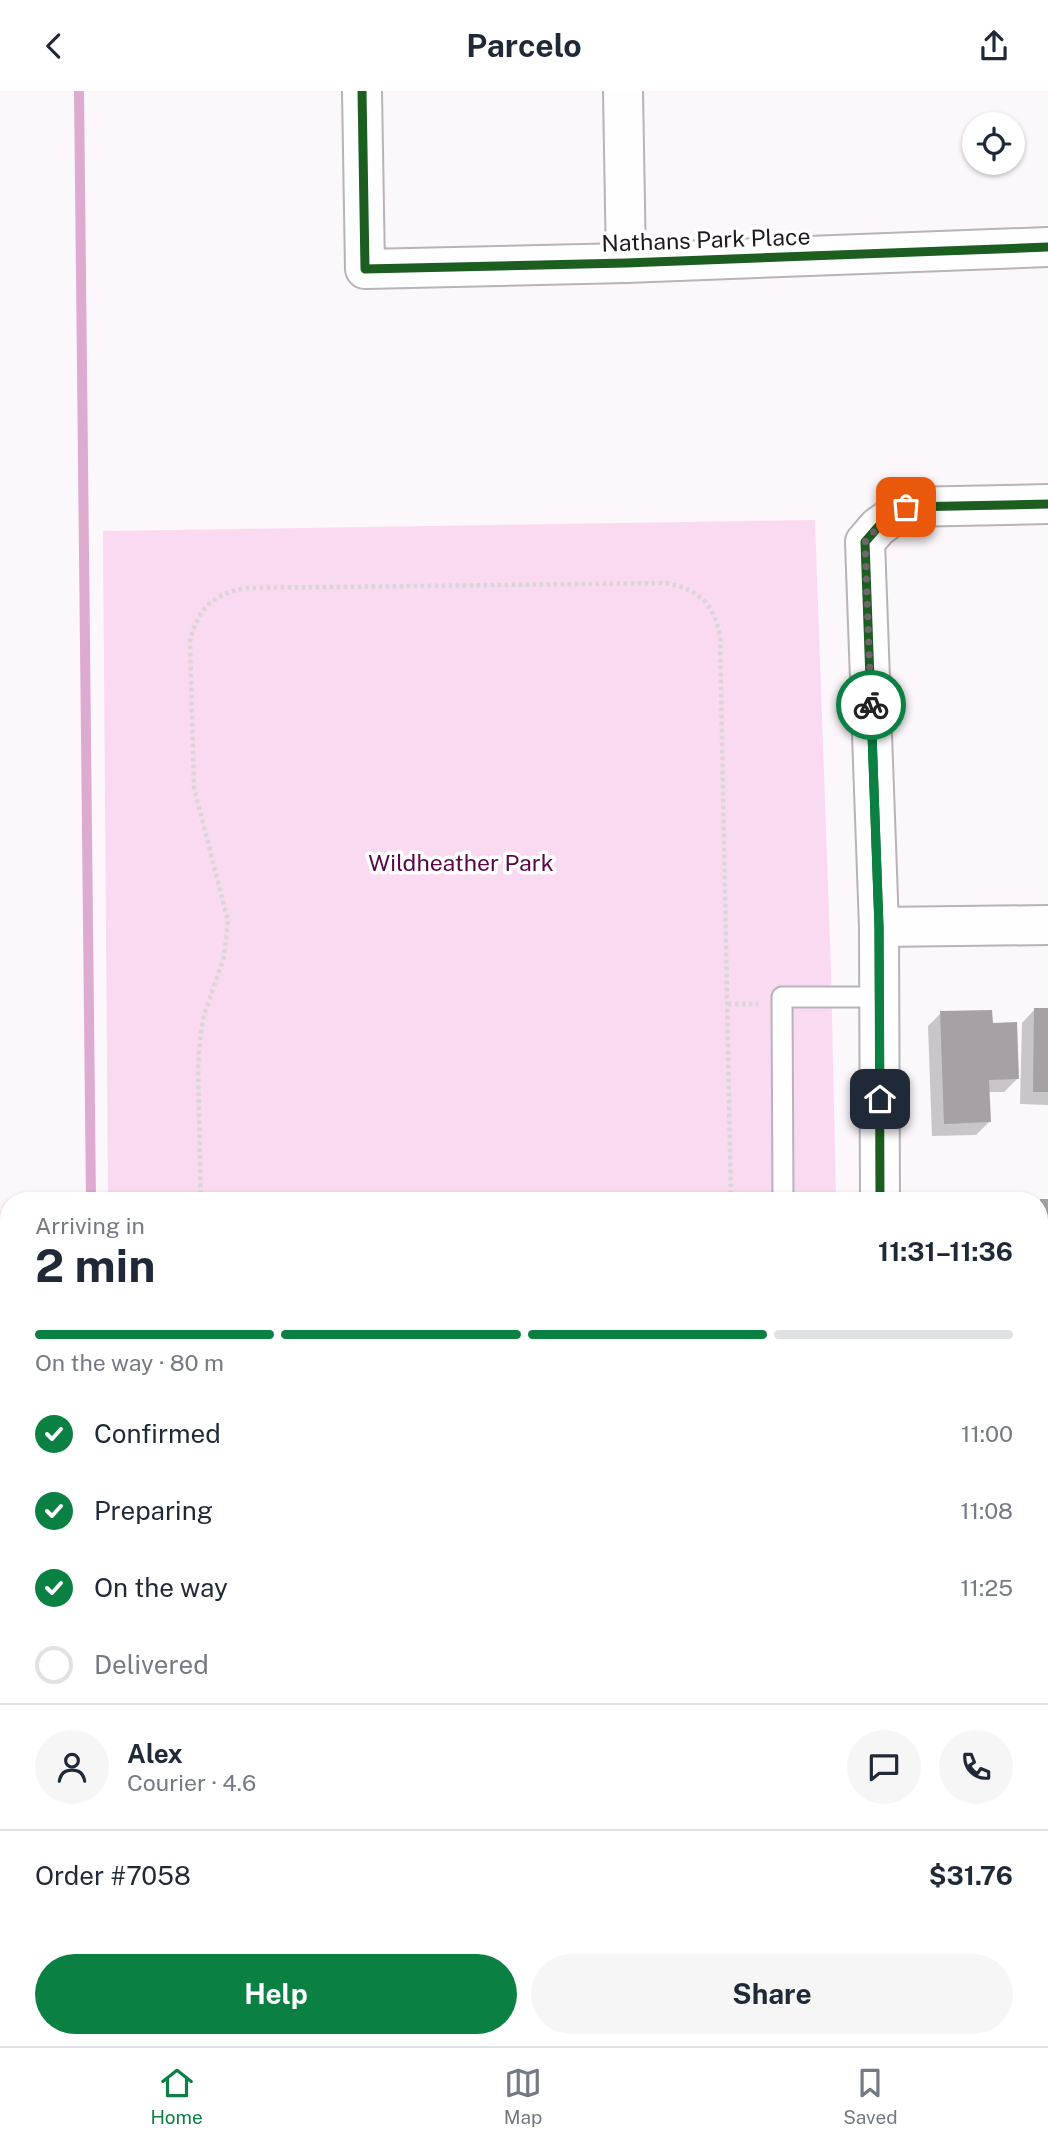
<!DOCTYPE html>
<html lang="en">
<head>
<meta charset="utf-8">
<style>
	body { margin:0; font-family:"Public Sans",sans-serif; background:#f6f6f7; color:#1f2937; height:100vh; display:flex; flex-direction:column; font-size:26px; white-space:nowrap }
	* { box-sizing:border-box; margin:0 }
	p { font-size:23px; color:#747a83 }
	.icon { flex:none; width:38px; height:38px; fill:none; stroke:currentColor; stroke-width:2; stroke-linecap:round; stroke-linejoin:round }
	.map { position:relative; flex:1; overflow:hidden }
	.side { position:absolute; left:0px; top:1101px; width:1048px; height:856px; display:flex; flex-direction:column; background:#fff; border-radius:28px 28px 0 0; box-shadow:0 2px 5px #0004 }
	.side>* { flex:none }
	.tools { position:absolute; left:962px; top:21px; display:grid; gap:14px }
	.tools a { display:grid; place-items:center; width:63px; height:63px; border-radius:50%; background:#fff; box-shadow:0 2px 5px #0004; font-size:35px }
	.pin { position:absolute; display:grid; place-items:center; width:60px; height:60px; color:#fff; margin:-30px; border-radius:14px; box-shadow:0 4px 10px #0006 }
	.courier { position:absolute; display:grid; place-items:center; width:70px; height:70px; margin:-35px; border:5px solid #0b8043; border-radius:50%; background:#fff; color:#222; box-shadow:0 2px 9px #0007 }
	.overview em { font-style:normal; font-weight:700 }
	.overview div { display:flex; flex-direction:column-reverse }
	.overview { display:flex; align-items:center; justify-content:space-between; height:119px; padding:0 35px }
	h1 { font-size:46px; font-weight:700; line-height:52px }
	.bar { display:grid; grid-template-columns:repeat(4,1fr); gap:10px 7px; align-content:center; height:84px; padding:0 35px }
	.bar i { height:9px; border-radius:5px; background:#e0e1e3 }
	.bar .selected { background:#0b8043 }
	.bar p { grid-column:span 4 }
	.line { display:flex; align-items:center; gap:18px; padding:0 35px; border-top:2px solid #e0e1e3 }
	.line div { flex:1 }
	.round { display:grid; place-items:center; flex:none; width:74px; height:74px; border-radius:37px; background:#f6f6f7 }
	ol { padding:0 35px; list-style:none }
	li { display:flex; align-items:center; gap:21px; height:77px }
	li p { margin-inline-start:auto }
	li .icon { padding:7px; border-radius:50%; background:#0b8043; color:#fff; stroke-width:4 }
	li:last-child { color:#747a83 }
	li i { width:38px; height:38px; border:4px solid #e0e1e3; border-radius:50% }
	.cta { display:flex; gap:14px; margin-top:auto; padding:14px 35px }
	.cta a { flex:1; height:80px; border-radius:42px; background:#0b8043; color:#fff; font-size:28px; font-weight:700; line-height:80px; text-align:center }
	.cta a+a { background:#f6f6f7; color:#1f2937 }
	header { display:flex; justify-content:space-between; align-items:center; height:91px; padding:0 35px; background:#fff; font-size:32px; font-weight:700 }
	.tab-bar { display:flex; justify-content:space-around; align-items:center; height:98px; border-top:2px solid #e0e1e3; background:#fff; font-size:19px; color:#747a83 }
	.tab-bar a { display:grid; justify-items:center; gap:4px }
	.tab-bar .selected { color:#0b8043 }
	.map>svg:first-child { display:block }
</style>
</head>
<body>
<header><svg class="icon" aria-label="back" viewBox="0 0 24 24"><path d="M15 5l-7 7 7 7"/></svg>Parcelo<svg class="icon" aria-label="share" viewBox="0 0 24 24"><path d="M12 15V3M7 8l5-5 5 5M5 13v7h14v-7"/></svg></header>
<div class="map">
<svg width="1048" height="1955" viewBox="0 0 1048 1955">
	<rect width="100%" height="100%" fill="#fcf7fa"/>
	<!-- green -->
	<g fill="#fadaf1">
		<polygon points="815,429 831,880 836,1109 108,1109 103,440"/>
		<polygon points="115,1948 845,1948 845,1955 116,1955"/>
	</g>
	<!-- shadow -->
	<g fill="#0003">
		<polygon points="1035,918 1048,919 1048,1014 1020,1013 1022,932"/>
		<polygon points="941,922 1017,988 1004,1001 988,1001 989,1031 976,1044 932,1045 928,935"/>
		<polygon points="1040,1110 1048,1110 1048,1183 1040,1184"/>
		<rect x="1040" y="1338" width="8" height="90"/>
		<polygon points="1042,1538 1048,1538 1048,1595 1040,1595 1040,1540"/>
		<polygon points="1045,1785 1048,1785 1048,1841 1040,1841 1040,1790"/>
		<polygon points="1048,1938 1048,1955 1041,1955 1041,1945"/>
	</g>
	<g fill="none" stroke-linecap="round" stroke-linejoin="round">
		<!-- stream -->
		<g stroke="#dcabcf" stroke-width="10">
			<polyline points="79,0 91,1110"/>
			<polyline points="100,1948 101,1955"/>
		</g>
	</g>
	<!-- building -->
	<g fill="#a7a1a5">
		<polygon points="1034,917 1048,917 1048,1001 1033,1001"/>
		<polygon points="992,919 993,932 1017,931 1019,988 989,989 991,1031 944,1033 940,920"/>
		<polygon points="1020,1106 1020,1110 982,1110 982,1107"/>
		<rect x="1040" y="1108" width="8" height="68"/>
		<polygon points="1040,1336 1048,1337 1048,1415 1040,1415"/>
		<polygon points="1041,1536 1048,1536 1048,1587 1040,1587"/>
		<polygon points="1044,1783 1048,1783 1048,1829 1045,1829"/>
	</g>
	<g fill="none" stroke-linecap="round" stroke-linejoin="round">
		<!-- lane casing -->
		<g stroke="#b9b2b7" stroke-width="23">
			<polyline id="lane" points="783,1110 782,906 880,906"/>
		</g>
		<!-- street casing -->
		<g stroke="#b9b2b7" stroke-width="42">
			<g id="street">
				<polyline points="362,0 365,178 626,172 1048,156"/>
				<polyline points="623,0 626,172"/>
				<polyline points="879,836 1048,834"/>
				<polyline points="880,1110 879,836 865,451 878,436 906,416 1048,413"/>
				<polyline points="1040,1256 1048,1256"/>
				<polyline points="1040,1674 1048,1674"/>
				<polyline points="895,1948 895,1955"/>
			</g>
		</g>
		<!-- path -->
		<g stroke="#d8d6d7" stroke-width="4.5" stroke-dasharray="3.5 3.5" stroke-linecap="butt">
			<polyline points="728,913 758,913"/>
			<path d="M201 1110 198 978 200 947 204 924 224 866 228 830 194 697 190 550C198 517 213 503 246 497L666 492C700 499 713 512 720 545L731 1110"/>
			<path d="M283 1948C302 1952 320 1952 339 1948"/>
		</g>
		<!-- lane -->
		<use href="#lane" stroke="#fffefe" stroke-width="19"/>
		<!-- street -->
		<use href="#street" stroke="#fffefe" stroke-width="38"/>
		<!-- cycleway casing -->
		<g stroke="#fff" stroke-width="13">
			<g id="cycleway">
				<polyline points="362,0 365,178 626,172 1048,156"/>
				<polyline points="880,1110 879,836 865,451 878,436 906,416 1048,413"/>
			</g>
		</g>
		<!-- cycleway -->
		<use href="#cycleway" stroke="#1b5e20" stroke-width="9"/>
	</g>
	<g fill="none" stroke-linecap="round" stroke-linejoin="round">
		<!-- done -->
		<polyline stroke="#6e666c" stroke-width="7" stroke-dasharray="0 12.6" points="871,614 865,451 878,436 906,416"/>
		<!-- route -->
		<polyline stroke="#0b8043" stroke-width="9" points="871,614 879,836 880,1008"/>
	</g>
	<g text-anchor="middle" stroke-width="7" stroke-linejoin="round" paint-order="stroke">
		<!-- street labels -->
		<g font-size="23" fill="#21181f" stroke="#fff">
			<text transform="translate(706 149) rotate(-2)" y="8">Nathans Park Place</text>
		</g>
		<!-- park labels -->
		<g font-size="23" fill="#5a044c" stroke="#fff">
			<text x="461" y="780">Wildheather Park</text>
		</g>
	</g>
</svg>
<div class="tools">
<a><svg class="icon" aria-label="locate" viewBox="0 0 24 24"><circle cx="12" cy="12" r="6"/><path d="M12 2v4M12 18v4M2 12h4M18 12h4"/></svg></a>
</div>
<div class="pin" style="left:906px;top:416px;background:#ea580c"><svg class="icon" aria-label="bag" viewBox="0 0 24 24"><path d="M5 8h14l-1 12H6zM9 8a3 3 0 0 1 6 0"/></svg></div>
<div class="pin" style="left:880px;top:1008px;background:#1f2937"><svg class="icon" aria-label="home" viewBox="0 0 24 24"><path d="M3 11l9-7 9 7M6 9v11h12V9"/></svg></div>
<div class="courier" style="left:871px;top:614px"><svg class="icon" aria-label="bike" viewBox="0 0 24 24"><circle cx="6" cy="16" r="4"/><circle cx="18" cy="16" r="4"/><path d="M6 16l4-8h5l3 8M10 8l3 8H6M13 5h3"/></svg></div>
<section class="side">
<div class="overview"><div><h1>2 min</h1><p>Arriving in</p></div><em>11:31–11:36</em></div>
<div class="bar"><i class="selected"></i><i class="selected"></i><i class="selected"></i><i></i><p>On the way · 80 m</p></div>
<ol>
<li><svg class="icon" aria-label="check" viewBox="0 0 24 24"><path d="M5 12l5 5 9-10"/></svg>Confirmed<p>11:00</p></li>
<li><svg class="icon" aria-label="check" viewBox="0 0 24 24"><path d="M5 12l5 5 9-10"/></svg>Preparing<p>11:08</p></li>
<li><svg class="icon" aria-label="check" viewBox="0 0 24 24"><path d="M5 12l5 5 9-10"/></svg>On the way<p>11:25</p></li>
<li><i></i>Delivered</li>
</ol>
<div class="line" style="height:126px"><a class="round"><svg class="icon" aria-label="person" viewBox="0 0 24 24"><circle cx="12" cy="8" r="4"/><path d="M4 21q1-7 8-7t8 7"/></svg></a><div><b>Alex</b><p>Courier · 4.6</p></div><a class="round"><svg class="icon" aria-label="chat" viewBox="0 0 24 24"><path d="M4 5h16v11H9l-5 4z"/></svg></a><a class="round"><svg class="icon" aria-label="phone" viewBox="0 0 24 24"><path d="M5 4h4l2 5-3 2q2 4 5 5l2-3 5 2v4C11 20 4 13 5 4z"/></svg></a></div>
<div class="line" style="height:91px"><div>Order #7058</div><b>$31.76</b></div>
<div class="cta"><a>Help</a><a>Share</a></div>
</section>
</div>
<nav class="tab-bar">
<a class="selected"><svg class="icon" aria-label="home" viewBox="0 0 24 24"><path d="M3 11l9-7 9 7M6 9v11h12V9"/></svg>Home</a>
<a><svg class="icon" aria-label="map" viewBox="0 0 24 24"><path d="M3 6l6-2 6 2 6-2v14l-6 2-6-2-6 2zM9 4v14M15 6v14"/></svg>Map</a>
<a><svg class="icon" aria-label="saved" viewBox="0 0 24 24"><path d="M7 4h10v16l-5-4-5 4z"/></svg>Saved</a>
</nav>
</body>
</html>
